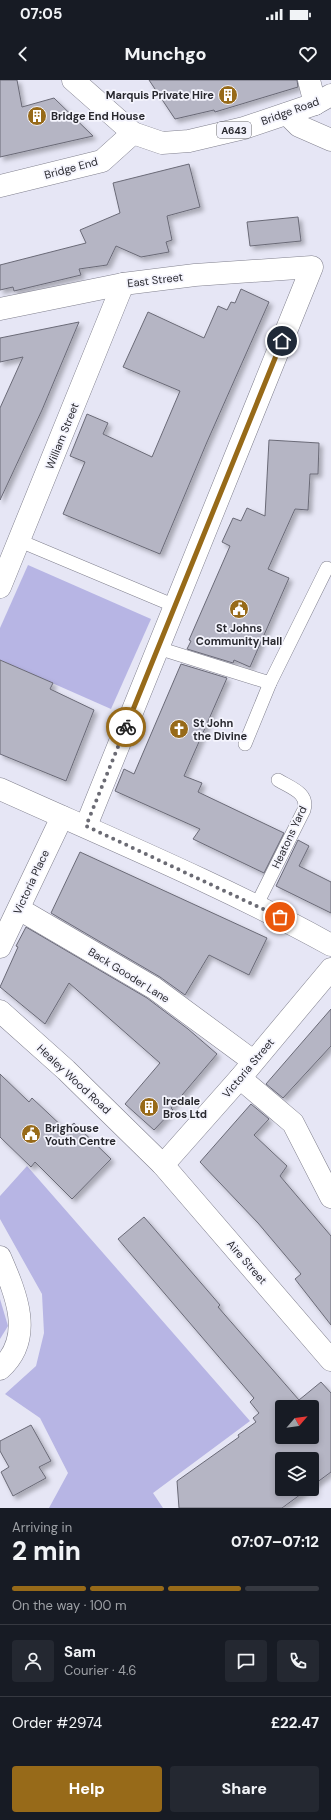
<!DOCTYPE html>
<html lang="en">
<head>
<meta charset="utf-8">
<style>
	body { margin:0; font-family:"DM Sans",sans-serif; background:#242831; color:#f1f3f6; height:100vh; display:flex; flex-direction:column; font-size:15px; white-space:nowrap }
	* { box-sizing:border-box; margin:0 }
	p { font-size:13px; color:#9ea1a6 }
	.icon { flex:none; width:22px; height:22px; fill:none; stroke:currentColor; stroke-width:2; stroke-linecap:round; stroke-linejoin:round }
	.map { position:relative; height:1428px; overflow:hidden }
	.side { display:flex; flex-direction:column; background:#171b24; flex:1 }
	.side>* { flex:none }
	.needle { width:26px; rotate:62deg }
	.fabs { position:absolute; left:275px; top:1320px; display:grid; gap:8px }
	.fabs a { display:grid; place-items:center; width:44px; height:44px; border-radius:4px; background:#171b24; box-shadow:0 2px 6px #0003; font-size:20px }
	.pin { position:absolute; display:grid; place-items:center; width:34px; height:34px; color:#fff; margin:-17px; border:2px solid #fff; border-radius:50%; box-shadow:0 1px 4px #0007 }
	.courier { position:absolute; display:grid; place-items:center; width:40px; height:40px; margin:-20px; border:3px solid #976a19; border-radius:50%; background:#fff; color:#222; box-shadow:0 1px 5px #0007 }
	.headline em { font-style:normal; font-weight:800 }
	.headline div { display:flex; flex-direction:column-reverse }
	.headline { display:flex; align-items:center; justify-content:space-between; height:68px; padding:0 12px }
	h1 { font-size:26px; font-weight:800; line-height:30px }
	.bar { display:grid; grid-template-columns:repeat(4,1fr); gap:6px 4px; align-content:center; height:48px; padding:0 12px }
	.bar i { height:5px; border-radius:3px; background:#363941 }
	.bar .current { background:#976a19 }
	.bar p { grid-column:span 4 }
	.line { display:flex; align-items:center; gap:10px; padding:0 12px; border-top:1px solid #363941 }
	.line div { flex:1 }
	.round { display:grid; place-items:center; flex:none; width:42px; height:42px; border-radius:4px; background:#242831 }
	.cta { display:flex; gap:8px; margin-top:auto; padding:8px 12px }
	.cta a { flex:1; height:46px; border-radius:4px; background:#976a19; color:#fff; font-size:16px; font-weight:800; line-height:46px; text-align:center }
	.cta a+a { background:#242831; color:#f1f3f6 }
	.status { display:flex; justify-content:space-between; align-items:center; height:28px; padding:0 20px; background:#171b24; direction:ltr }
	.status svg { height:11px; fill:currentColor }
	header { display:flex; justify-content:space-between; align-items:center; height:52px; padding:0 12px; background:#171b24; font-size:18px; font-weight:800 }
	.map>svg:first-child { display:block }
</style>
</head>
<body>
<div class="status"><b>07:05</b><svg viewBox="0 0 49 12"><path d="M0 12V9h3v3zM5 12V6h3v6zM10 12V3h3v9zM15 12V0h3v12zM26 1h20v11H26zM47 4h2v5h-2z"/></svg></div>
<header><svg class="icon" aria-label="back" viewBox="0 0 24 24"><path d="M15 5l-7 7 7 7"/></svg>Munchgo<svg class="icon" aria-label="heart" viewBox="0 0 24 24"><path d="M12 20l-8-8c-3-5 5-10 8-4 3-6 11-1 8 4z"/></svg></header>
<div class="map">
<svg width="331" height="1428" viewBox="0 0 331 1428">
	<defs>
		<filter id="shadow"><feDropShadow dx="3.5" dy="3.5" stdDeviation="2" flood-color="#0004"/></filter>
	</defs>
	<rect width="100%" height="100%" fill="#e6e6f5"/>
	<!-- green -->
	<g fill="#b7b5e4">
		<polygon points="28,485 151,539 111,629 0,580 0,548"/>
		<polygon points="27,1086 250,1341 153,1413 163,1428 49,1428 68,1393 40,1338 5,1314 36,1286 44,1253 42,1214 0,1139 0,1116"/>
		<polygon points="0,1219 8,1246 0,1259"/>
	</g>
	<!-- building -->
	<g fill="#b5b5c4" stroke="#6a6a77" fill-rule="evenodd" filter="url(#shadow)">
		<polygon points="0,0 17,0 22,27 54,18 93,56 0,77"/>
		<polygon points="149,0 297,0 298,7 215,32 214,30 175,39"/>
		<polygon points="189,84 200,127 167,136 172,160 166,162 169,172 141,177 116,166 107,185 79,189 81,195 14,211 13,207 0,210 0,185 86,163 80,150 120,133 113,103"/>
		<polygon points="298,137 301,161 250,166 247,142"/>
		<polygon points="241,209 269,222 207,362 160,474 63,434 85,382 70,376 87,334 108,343 103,354 152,377 180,311 123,287 148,232 204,258 218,226 227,230 231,222 235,223"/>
		<polygon points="79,242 42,330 0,420 0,328 23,277 0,282 0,258"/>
		<polygon points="269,360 319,363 318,394 310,394 308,430 295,429 268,489 289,498 250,587 234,580 233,583 187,569 191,561 189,560 230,466 222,462 233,438 241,441 247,428 265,436"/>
		<polygon points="0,580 53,603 50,609 94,630 66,701 0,674"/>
		<polygon points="181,584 227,598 184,696 202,703 198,712 284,753 264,793 193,759 200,749 115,711 124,689 134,694"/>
		<polygon points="298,760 309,766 299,786 331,802 331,833 276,806"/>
		<polygon points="80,772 267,858 249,895 209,875 185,915 160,897 51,833"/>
		<polygon points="26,847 147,918 188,949 217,974 171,1028 173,1030 154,1050 125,1024 160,983 69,903 45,944 0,907 18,867 16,866"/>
		<polygon points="331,929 331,966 283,1018 266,1004"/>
		<polygon points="0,994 29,1022 32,1018 66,1050 74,1043 111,1079 72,1119 35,1082 31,1087 0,1057"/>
		<polygon points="251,1024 269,1039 254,1055 287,1086 280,1096 331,1156 331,1245 295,1199 301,1194 258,1143 200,1082"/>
		<path d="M144 1137 220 1225 218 1227 299 1320 321 1302 331 1313V1392L312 1406V1379H282V1409H308L282 1428H179L177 1401 239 1357 238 1355 256 1342 253 1338 259 1333 250 1322 254 1318 118 1159ZM282 1327H312V1357H282Z"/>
		<polygon points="31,1345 51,1381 39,1387 46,1398 13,1416 1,1392 9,1387 0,1371 0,1361"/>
	</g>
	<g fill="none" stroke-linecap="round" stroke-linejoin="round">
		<!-- lane casing -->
		<g stroke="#81808e" stroke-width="14">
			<g id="lane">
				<polyline points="20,461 175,526"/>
				<polyline points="158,568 270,603 327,488"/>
				<polyline points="245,664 270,603"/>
				<path d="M256 826 304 730C309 713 291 708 278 700"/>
			</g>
		</g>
		<!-- street casing -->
		<g stroke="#81808e" stroke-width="23">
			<g id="street">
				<polyline points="309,0 315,24"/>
				<polyline points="287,34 299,46 331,60"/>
				<polyline points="0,106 102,81 133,53"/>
				<polyline points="0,229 123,204 195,195 312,187 86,746"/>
				<polyline points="0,507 123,204"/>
				<polyline points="19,829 154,908 253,981"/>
				<polyline points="0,867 62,737"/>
				<polyline points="0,931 66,990 163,1085 331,1280"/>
				<polyline points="240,998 293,1043 331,1117"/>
				<polyline points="163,1085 240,998 331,889"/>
				<path d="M0 1177C16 1214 35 1258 0 1289"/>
			</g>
		</g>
		<!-- secondary casing -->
		<g stroke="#81808e" stroke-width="23">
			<path id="secondary" d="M0 709C111 759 224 806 331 865"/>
		</g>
		<!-- primary casing -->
		<g stroke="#81808e" stroke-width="23">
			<polyline id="primary" points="73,0 133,53 162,63 189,61 244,48 315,24 331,15"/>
		</g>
		<!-- lane -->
		<use href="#lane" stroke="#fff" stroke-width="13"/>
		<!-- street -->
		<use href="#street" stroke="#fff" stroke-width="22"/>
		<!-- secondary -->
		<use href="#secondary" stroke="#fff" stroke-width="22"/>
		<!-- primary -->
		<use href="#primary" stroke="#fff" stroke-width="22"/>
	</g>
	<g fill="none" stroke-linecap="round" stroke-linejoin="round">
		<!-- done -->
		<polyline stroke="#6b6b74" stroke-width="4" stroke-dasharray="0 7.2" points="126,647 86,746 280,837"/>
		<!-- route -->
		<polyline stroke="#976a19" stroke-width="5" points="126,647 282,261"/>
	</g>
	<!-- icons -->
	<defs>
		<g id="building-disc" transform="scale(1)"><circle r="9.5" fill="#976a19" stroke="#f4f4fd"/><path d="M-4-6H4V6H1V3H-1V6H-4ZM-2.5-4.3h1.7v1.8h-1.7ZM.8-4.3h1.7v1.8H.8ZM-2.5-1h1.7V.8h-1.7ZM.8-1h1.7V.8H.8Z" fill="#fff"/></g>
		<g id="civic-disc" transform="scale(1)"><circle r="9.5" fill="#976a19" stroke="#f4f4fd"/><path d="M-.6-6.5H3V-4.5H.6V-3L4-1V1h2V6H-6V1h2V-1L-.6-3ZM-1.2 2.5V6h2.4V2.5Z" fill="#fff"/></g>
		<g id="church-disc" transform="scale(1)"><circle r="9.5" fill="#976a19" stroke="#f4f4fd"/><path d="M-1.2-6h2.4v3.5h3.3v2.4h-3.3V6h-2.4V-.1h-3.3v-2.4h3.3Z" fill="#fff"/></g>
	</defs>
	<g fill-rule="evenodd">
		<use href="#building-disc" x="228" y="15"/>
		<use href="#building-disc" x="37" y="36"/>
		<use href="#civic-disc" x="239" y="529"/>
		<use href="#church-disc" x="179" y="649"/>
		<use href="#building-disc" x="149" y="1027"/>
		<use href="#civic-disc" x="31" y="1054"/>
	</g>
	<g text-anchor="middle" stroke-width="3.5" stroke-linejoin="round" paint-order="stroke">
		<!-- shield labels -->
		<rect fill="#f4f4fd" stroke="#66666d" stroke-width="1" x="217" y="42" width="34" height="16" rx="3"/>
		<g font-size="10" font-weight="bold" fill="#29292f">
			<text x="234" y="54">A643</text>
		</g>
		<!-- poi labels -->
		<g font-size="11" font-weight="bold" fill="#29292f" stroke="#f4f4fd" text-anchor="start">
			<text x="214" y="19" text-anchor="end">Marquis Private Hire</text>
			<text x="51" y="40">Bridge End House</text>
			<text x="239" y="552" text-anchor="middle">St Johns<tspan x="239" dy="13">Community Hall</tspan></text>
			<text x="193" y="647">St John<tspan x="193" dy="13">the Divine</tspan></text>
			<text x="163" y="1025">Iredale<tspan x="163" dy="13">Bros Ltd</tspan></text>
			<text x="45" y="1052">Brighouse<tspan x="45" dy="13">Youth Centre</tspan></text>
		</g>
		<!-- street labels -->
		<g font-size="11" fill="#29292f" stroke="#f4f4fd">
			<text transform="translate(290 31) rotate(-20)" y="4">Bridge Road</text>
			<text transform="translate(71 88) rotate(-15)" y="4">Bridge End</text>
			<text transform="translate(155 200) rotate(-7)" y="4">East Street</text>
			<text transform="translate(62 356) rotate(-68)" y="4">William Street</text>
			<text transform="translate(289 757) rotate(-65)" y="4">Heatons Yard</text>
			<text transform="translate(31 802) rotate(-65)" y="4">Victoria Place</text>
			<text transform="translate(129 895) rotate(32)" y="4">Back Gooder Lane</text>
			<text transform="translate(248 988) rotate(-50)" y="4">Victoria Street</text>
			<text transform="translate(74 999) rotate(43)" y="4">Healey Wood Road</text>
			<text transform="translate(247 1182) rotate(49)" y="4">Aire Street</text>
		</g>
	</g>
</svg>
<div class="fabs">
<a><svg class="needle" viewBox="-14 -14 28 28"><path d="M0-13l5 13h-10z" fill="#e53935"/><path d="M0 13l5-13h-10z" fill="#9ea1a6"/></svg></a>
<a><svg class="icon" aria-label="layers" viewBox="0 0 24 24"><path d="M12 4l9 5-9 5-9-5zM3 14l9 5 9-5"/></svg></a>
</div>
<div class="pin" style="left:280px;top:837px;background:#ea580c"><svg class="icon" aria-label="bag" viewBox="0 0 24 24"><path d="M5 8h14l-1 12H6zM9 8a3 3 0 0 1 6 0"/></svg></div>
<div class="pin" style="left:282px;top:261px;background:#1f2937"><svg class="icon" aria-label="home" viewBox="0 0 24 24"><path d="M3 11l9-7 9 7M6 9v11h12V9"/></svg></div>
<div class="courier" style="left:126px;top:647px"><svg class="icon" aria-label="bike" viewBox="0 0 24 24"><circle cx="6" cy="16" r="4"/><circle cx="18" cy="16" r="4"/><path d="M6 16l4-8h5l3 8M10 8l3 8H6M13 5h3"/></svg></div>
</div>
<section class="side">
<div class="headline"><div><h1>2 min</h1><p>Arriving in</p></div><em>07:07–07:12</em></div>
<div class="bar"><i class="current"></i><i class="current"></i><i class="current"></i><i></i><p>On the way · 100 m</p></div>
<div class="line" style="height:72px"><a class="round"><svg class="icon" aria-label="person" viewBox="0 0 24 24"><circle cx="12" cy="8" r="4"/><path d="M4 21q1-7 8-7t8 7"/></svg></a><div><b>Sam</b><p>Courier · 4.6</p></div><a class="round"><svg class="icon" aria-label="chat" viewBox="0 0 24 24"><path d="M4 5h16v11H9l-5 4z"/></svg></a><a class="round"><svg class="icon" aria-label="phone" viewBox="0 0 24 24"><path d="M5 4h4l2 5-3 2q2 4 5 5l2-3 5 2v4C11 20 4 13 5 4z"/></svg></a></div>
<div class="line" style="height:52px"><div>Order #2974</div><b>£22.47</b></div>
<div class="cta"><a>Help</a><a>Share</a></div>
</section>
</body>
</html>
